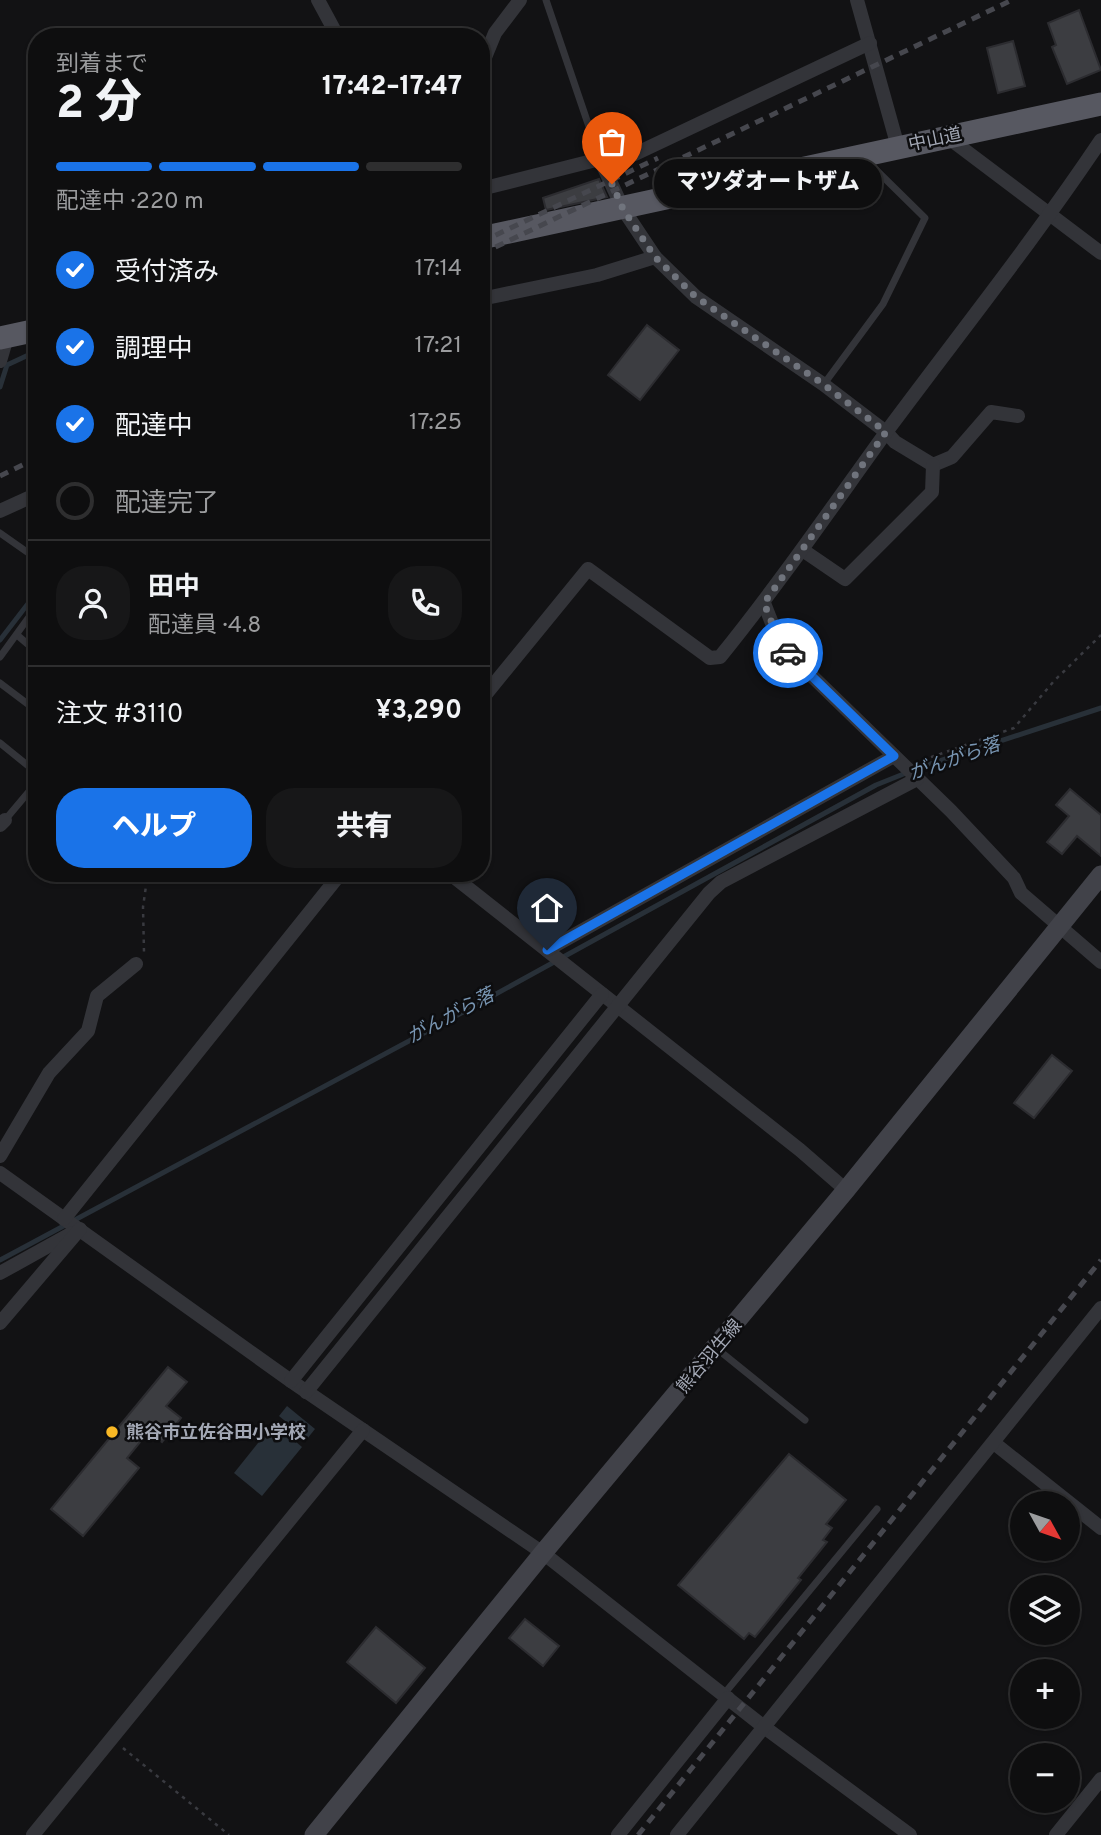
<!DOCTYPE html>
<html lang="ja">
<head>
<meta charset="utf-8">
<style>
	body { margin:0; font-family:Overpass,"Noto Sans JP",sans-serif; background:#171718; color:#f1f3f6; height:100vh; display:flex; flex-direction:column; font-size:26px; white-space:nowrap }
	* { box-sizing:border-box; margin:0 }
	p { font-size:23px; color:#9b9c9e }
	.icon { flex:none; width:38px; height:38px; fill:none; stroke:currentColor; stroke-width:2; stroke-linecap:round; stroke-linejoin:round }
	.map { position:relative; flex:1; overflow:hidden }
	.details { position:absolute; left:28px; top:28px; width:462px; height:854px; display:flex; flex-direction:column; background:#0e0e0f; border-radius:28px; box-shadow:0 2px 5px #0004,0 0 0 2px #2e2e2f }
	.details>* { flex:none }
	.needle { width:46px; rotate:130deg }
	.controls { position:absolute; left:1010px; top:1491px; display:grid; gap:14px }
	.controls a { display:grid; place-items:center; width:70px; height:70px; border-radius:50%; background:#0e0e0f; box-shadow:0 2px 5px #0004,0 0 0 2px #2e2e2f; font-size:35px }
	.pin { position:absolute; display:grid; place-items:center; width:60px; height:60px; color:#fff; margin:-72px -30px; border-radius:50% 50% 50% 0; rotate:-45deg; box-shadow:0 0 7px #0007 }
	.pin .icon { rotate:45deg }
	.courier { position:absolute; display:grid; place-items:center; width:70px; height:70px; margin:-35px; border:5px solid #1a73e8; border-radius:50%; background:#fff; color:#222; box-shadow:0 2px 9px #0007 }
	.bubble { position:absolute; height:49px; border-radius:24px; background:#0e0e0f; box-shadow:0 2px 5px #0004,0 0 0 2px #2e2e2f; font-size:23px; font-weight:800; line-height:49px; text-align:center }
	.summary em { font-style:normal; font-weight:800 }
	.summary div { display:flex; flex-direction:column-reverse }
	.summary { display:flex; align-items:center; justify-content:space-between; height:119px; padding:0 28px }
	h1 { font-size:46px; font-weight:800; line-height:52px }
	.bar { display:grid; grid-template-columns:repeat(4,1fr); gap:10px 7px; align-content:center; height:84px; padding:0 28px }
	.bar i { height:9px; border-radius:5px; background:#2e2e2f }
	.bar .on { background:#1a73e8 }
	.bar p { grid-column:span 4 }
	.line { display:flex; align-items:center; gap:18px; padding:0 28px; border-top:2px solid #2e2e2f }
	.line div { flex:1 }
	.round { display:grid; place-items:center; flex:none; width:74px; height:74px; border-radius:28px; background:#171718 }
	ol { padding:0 28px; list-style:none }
	li { display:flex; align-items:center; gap:21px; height:77px }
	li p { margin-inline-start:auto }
	li .icon { padding:7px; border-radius:50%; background:#1a73e8; color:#fff; stroke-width:4 }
	li:last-child { color:#9b9c9e }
	li i { width:38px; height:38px; border:4px solid #2e2e2f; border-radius:50% }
	.action { display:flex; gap:14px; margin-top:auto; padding:14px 28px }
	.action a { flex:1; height:80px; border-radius:28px; background:#1a73e8; color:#fff; font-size:28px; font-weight:800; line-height:80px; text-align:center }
	.action a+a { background:#171718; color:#f1f3f6 }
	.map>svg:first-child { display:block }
</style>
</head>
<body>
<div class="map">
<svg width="1101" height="1835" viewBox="0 0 1101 1835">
	<rect width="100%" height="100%" fill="#121214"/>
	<!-- water -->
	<g fill="#283038">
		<polygon points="287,1406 315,1429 307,1439 279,1416"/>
		<polygon points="274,1423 302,1447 262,1496 234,1473"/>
	</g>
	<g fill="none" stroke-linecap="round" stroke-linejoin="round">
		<!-- stream -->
		<g stroke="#283038" stroke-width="5">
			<polyline points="0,387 7,365 37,351"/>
			<polyline points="0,640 37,592"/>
			<polyline points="0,1260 465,1011 876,785 921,767 1101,708"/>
		</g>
	</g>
	<!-- building -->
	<g fill="#3c3d41" stroke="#2c2c30" stroke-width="2">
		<polygon points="1079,10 1101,70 1067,84 1052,47 1056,45 1048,23"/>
		<polygon points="1013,41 1025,86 998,93 987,48"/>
		<polygon points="599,179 607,197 546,210 543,198"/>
		<polygon points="647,325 679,350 640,400 608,375"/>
		<polygon points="1070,789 1101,815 1101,856 1077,836 1062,854 1047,842 1069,816 1056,805"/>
		<polygon points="1052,1055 1072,1071 1034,1118 1014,1103"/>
		<polygon points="168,1367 187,1382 166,1406 181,1418 162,1442 149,1431 127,1458 139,1468 83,1536 51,1509"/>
		<polygon points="789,1454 846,1500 826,1524 832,1528 823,1540 827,1542 798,1578 801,1580 755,1637 749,1633 744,1639 678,1585"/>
		<polygon points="525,1619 559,1646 543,1666 509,1638"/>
		<polygon points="376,1627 425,1668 396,1703 347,1662"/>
	</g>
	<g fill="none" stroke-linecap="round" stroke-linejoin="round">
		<!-- path -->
		<g stroke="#393a40" stroke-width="2.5" stroke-dasharray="3.5 5" stroke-linecap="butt">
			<polyline points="923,760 1014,728 1054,681 1101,635"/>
			<polyline points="143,873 147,879 143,907 144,952"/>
			<polyline points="123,1748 229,1835"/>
		</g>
		<!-- service -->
		<g stroke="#333439" stroke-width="7">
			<polyline points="546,0 600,159"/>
			<polyline points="824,384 883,304 925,218 865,159"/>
			<polyline points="0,533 37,559"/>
			<polyline points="17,635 37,652"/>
			<polyline points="0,657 37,606"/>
			<polyline points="0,683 37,711"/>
			<polyline points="0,743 37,773"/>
			<polyline points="3,819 5,820 37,782"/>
			<polyline points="716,1348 805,1420"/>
			<polyline points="724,1694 877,1509"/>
		</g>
		<!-- minor -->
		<g stroke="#333439" stroke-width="14">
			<polyline points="318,0 338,37"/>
			<polyline points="857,0 898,147"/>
			<polyline points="481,67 495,33 520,0"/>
			<polyline points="946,136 1101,253"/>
			<polyline points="600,159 623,209 655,257 696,297 823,384 886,432 895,442 933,465 952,457 991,412 1018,416"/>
			<polyline points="481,189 600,159 635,154 870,43"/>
			<polyline points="481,299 597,275 655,257"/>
			<polyline points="0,361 7,337"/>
			<polyline points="0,511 37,494"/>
			<polyline points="804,551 845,579 932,492 933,465"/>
			<polyline points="764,603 781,646 951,811 1014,878 1021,893 1101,962"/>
			<path d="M481 700 588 569 710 658 720 657C779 584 832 507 887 431 959 334 1034 240 1101 140"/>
			<polyline points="0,825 5,820"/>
			<polyline points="449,873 800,1150 846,1190"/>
			<polyline points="547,950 894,756"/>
			<polyline points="0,1156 49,1073 88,1031 97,996 136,964"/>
			<polyline points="0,1173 291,1381 543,1553 764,1727 910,1835"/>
			<polyline points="64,1219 341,873"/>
			<polyline points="0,1273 72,1233"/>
			<polyline points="0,1323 80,1229"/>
			<polyline points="291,1381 602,994"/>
			<polyline points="306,1392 709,893 721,882 917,779"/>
			<polyline points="994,1443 1101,1528"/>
			<polyline points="33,1835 363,1430"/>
			<polyline points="618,1835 728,1698"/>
			<polyline points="677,1835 1101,1308"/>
			<polyline points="1056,1835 1101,1779"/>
		</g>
		<!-- secondary -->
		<polyline stroke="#414249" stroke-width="19" points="314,1835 543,1553 846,1190 1101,875"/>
		<!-- trunk -->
		<g stroke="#575861" stroke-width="23">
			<polyline points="481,238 1101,104"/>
			<polyline points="0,338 37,330"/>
		</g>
		<!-- rail -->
		<g stroke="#46474e" stroke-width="5" stroke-dasharray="9 7" stroke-linecap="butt">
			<polyline points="481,242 658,158"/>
			<polyline points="481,254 1012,0"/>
			<polyline points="0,476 37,458"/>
			<polyline points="638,1835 1101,1260"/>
		</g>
	</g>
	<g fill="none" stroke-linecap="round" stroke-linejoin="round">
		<!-- done -->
		<polyline stroke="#70747d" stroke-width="7" stroke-dasharray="0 12.6" points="612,184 623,209 655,257 696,297 823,384 886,432 764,603 781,646 788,653"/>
		<!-- route -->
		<polyline stroke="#1a73e8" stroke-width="9" points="547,950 894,756 788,653"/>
	</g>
	<!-- markers -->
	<circle fill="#f9b825" stroke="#0d0d0f" stroke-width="2.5" cx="112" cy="1432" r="7"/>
	<g text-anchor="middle" stroke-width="5" stroke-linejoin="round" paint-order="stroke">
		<!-- street labels -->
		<g font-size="18" fill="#a3a8b5" stroke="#0d0d0f">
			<text transform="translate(935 139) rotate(-12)" y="6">中山道</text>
			<text transform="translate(709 1356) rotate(-50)" y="6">熊谷羽生線</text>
		</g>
		<!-- poi labels -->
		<g font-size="18" font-weight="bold" fill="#a3a8b5" stroke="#0d0d0f" text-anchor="start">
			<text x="126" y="1438">熊谷市立佐谷田小学校</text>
		</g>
		<!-- water labels -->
		<g font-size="19" font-style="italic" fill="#7895b2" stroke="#0d0d0f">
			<text transform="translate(954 758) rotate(-19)" y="7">がんがら落</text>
			<text transform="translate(450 1015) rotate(-28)" y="7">がんがら落</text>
		</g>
	</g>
</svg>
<div class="controls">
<a><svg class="needle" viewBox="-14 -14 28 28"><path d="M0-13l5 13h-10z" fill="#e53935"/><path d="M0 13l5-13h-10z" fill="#9b9c9e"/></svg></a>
<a><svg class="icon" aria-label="layers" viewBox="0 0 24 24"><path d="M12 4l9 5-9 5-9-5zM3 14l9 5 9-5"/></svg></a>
<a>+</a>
<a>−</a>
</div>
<div class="pin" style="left:612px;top:184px;background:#ea580c"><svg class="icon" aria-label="bag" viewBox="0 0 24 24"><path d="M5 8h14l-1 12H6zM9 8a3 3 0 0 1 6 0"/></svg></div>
<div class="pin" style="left:547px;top:950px;background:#1f2937"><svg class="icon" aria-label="home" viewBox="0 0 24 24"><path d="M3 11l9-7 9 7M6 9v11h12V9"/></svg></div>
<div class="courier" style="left:788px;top:653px"><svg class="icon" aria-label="car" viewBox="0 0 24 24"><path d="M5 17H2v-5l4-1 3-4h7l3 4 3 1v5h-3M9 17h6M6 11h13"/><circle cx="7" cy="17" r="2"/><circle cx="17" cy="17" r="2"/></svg></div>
<div class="bubble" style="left:654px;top:159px;width:228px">マツダオートザム</div>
<section class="details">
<div class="summary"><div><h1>2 分</h1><p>到着まで</p></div><em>17:42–17:47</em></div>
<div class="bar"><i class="on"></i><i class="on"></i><i class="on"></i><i></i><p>配達中 · 220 m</p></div>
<ol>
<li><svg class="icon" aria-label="check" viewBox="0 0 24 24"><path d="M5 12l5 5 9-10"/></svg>受付済み<p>17:14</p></li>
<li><svg class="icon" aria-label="check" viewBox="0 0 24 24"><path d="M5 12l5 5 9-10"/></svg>調理中<p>17:21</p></li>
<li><svg class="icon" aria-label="check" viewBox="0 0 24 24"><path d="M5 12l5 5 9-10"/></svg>配達中<p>17:25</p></li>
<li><i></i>配達完了</li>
</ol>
<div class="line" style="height:126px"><a class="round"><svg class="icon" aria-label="person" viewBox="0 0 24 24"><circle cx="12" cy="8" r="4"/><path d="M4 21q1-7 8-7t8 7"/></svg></a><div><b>田中</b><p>配達員 · 4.8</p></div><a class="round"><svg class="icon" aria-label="phone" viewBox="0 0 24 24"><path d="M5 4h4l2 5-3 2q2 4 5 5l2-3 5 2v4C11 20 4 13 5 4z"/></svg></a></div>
<div class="line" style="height:91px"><div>注文 #3110</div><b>¥3,290</b></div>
<div class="action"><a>ヘルプ</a><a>共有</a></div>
</section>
</div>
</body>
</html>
